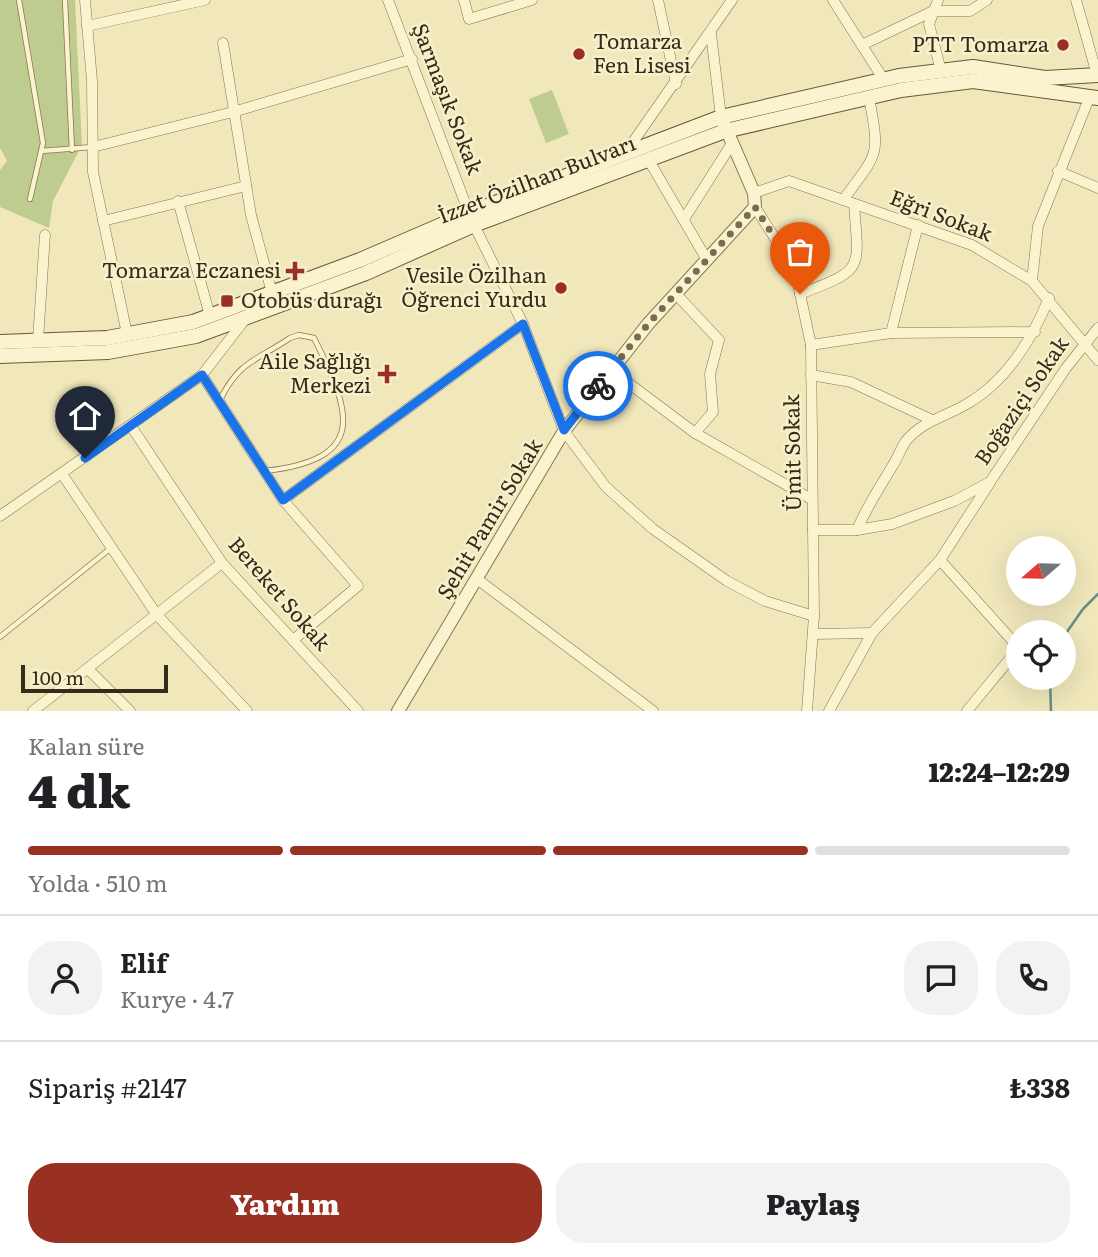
<!DOCTYPE html>
<html lang="tr">
<head>
<meta charset="utf-8">
<style>
	body { margin:0; font-family:Literata,serif; background:#f2f2f2; color:#202124; height:100vh; display:flex; flex-direction:column; font-size:26px; white-space:nowrap }
	* { box-sizing:border-box; margin:0 }
	p { font-size:23px; color:#757577 }
	.icon { flex:none; width:38px; height:38px; fill:none; stroke:currentColor; stroke-width:2; stroke-linecap:round; stroke-linejoin:round }
	.map { position:relative; height:711px; overflow:hidden }
	.panel { display:flex; flex-direction:column; background:#fff; flex:1 }
	.panel>* { flex:none }
	.needle { width:46px; rotate:250deg }
	.controls { position:absolute; left:1006px; top:536px; display:grid; gap:14px }
	.controls a { display:grid; place-items:center; width:70px; height:70px; border-radius:50%; background:#fff; box-shadow:0 7px 28px #0002; font-size:35px }
	.scale { position:absolute; left:21px; bottom:18px; width:147px; box-sizing:border-box; padding-left:7px; border:4px solid #352b1a; border-top:0; font-size:19px; line-height:24px; white-space:nowrap; color:#352b1a; -webkit-text-stroke:5px #f7f0cb; paint-order:stroke }
	.pin { position:absolute; display:grid; place-items:center; width:60px; height:60px; color:#fff; margin:-72px -30px; border-radius:50% 50% 50% 0; rotate:-45deg; box-shadow:0 0 7px #0007 }
	.pin .icon { rotate:45deg }
	.courier { position:absolute; display:grid; place-items:center; width:70px; height:70px; margin:-35px; border:5px solid #1a73e8; border-radius:50%; background:#fff; color:#222; box-shadow:0 2px 9px #0007 }
	.head em { font-style:normal; font-weight:800 }
	.head div { display:flex; flex-direction:column-reverse }
	.head { display:flex; align-items:center; justify-content:space-between; height:119px; padding:0 28px }
	h1 { font-size:46px; font-weight:800; line-height:52px }
	.bar { display:grid; grid-template-columns:repeat(4,1fr); gap:10px 7px; align-content:center; height:84px; padding:0 28px }
	.bar i { height:9px; border-radius:5px; background:#e0e0e0 }
	.bar .active { background:#993122 }
	.bar p { grid-column:span 4 }
	.line { display:flex; align-items:center; gap:18px; padding:0 28px; border-top:2px solid #e0e0e0 }
	.line div { flex:1 }
	.round { display:grid; place-items:center; flex:none; width:74px; height:74px; border-radius:28px; background:#f2f2f2 }
	.cta { display:flex; gap:14px; margin-top:auto; padding:14px 28px }
	.cta a { flex:1; height:80px; border-radius:28px; background:#993122; color:#fff; font-size:28px; font-weight:800; line-height:80px; text-align:center }
	.cta a+a { background:#f2f2f2; color:#202124 }
	.map>svg:first-child { display:block }
</style>
</head>
<body>
<div class="map">
<svg width="1098" height="711" viewBox="0 0 1098 711">
	<rect width="100%" height="100%" fill="#f0e7bb"/>
	<!-- green -->
	<g fill="#becd8f">
		<polygon points="0,0 75,0 82,145 53,201 49,228 0,207 0,170 7,161 0,148"/>
		<polygon points="552,90 569,134 546,143 529,99"/>
	</g>
	<g fill="none" stroke-linecap="round" stroke-linejoin="round">
		<!-- stream -->
		<g stroke="#678d89" stroke-width="2.5">
			<polyline points="1064,636 1083,609 1098,594"/>
			<polyline points="1050,677 1051,711"/>
		</g>
		<!-- service casing -->
		<g stroke="#877654" stroke-width="6">
			<g id="service">
				<polyline points="19,0 43,143 30,199"/>
				<polyline points="65,0 72,150"/>
				<polyline points="41,151 93,147"/>
				<path d="M220 400C239 361 256 361 290 338L299 335 314 338C352 414 368 459 265 471"/>
				<polyline points="0,637 111,548"/>
			</g>
		</g>
		<!-- minor casing -->
		<g stroke="#877654" stroke-width="11">
			<g id="minor">
				<polyline points="85,0 92,81 93,172 127,334"/>
				<polyline points="388,0 469,213"/>
				<polyline points="464,0 469,19 532,0"/>
				<polyline points="658,0 676,84"/>
				<polyline points="833,0 884,80"/>
				<polyline points="938,0 929,24 941,71"/>
				<polyline points="1076,0 1097,75"/>
				<polyline points="87,26 205,0"/>
				<polyline points="711,34 721,117"/>
				<polyline points="223,43 251,215 272,293"/>
				<polyline points="862,45 933,11 970,11 987,0"/>
				<polyline points="93,147 233,112 412,59"/>
				<polyline points="626,152 732,0"/>
				<polyline points="648,159 707,260"/>
				<polyline points="1058,171 1098,188"/>
				<polyline points="754,193 789,181 972,245 1032,281 1098,360"/>
				<path d="M843 200C879 151 880 158 869 97"/>
				<polyline points="178,201 210,316"/>
				<polyline points="755,207 783,251 798,284 811,345 814,616 807,711"/>
				<polyline points="684,219 731,145"/>
				<polyline points="103,221 246,186"/>
				<polyline points="474,225 523,324 564,431 606,487 653,529 727,581 765,601 814,616"/>
				<polyline points="1032,281 1038,226 1090,96"/>
				<polyline points="676,294 719,340 710,374 713,412 695,433"/>
				<path d="M800 294C865 269 859 271 854 204"/>
				<polyline points="891,333 918,225"/>
				<polyline points="38,340 45,235"/>
				<polyline points="811,345 891,333 1035,332"/>
				<polyline points="611,370 695,433 811,499"/>
				<polyline points="202,375 283,500 358,586 293,640"/>
				<polyline points="811,375 851,382 932,420"/>
				<polyline points="131,426 222,563 358,711"/>
				<polyline points="62,474 157,615 247,711"/>
				<polyline points="283,500 523,324"/>
				<polyline points="0,516 202,375 247,317"/>
				<polyline points="813,530 857,530 892,524 954,501 990,482 1066,368 1098,328"/>
				<path d="M857 530C867 506 880 487 893 465 898 457 901 448 906 441 921 422 944 417 965 405 1006 382 1031 341 1049 298"/>
				<polyline points="940,560 1018,647"/>
				<polyline points="477,579 653,711"/>
				<polyline points="813,634 872,633"/>
				<polyline points="88,669 130,711"/>
				<polyline points="33,711 222,563"/>
				<polyline points="829,711 872,633 940,560 989,484"/>
				<polyline points="967,711 1018,649"/>
			</g>
		</g>
		<!-- tertiary casing -->
		<g stroke="#877654" stroke-width="14">
			<polyline id="tertiary" points="398,711 564,431 648,324 755,207 754,193 721,117"/>
		</g>
		<!-- secondary casing -->
		<g stroke="#695738" stroke-width="16">
			<g id="secondary">
				<polyline points="0,342 107,338 193,322 360,260 469,213 721,117 899,76 973,67 1045,78 1098,75"/>
				<polyline points="0,356 108,352 196,336 366,273 474,225 725,131 901,90 973,81 1098,98"/>
			</g>
		</g>
		<!-- service -->
		<use href="#service" stroke="#faf3ce" stroke-width="4.5"/>
		<!-- minor -->
		<use href="#minor" stroke="#faf3ce" stroke-width="10"/>
		<!-- tertiary -->
		<use href="#tertiary" stroke="#faf3ce" stroke-width="12"/>
		<!-- secondary -->
		<use href="#secondary" stroke="#faf3ce" stroke-width="14"/>
	</g>
	<g fill="none" stroke-linecap="round" stroke-linejoin="round">
		<!-- done -->
		<polyline stroke="#766d52" stroke-width="7" stroke-dasharray="0 12.6" points="598,386 648,324 755,207 783,251 800,294"/>
		<!-- route -->
		<polyline stroke="#1a73e8" stroke-width="9" points="85,458 202,375 283,500 523,324 564,430 598,386"/>
	</g>
	<!-- markers -->
	<g fill="#993122" stroke="#f7f0cb" stroke-width="2.5">
		<circle cx="1063" cy="45" r="7"/>
		<circle cx="579" cy="54" r="7"/>
		<path d="M291.5 260.5h7v7h7v7h-7v7h-7v-7h-7v-7h7z"/>
		<circle cx="561" cy="288" r="7"/>
		<rect x="220" y="294" width="14" height="14" rx="3.5"/>
		<path d="M383.5 363.5h7v7h7v7h-7v7h-7v-7h-7v-7h7z"/>
	</g>
	<g text-anchor="middle" stroke-width="5" stroke-linejoin="round" paint-order="stroke">
		<!-- poi labels -->
		<g font-size="21" fill="#352b1a" stroke="#f7f0cb" text-anchor="end">
			<text x="593" y="49" text-anchor="start">Tomarza<tspan x="593" dy="24">Fen Lisesi</tspan></text>
			<text x="1049" y="52">PTT Tomarza</text>
			<text x="281" y="278">Tomarza Eczanesi</text>
			<text x="547" y="283">Vesile Özilhan<tspan x="547" dy="24">Öğrenci Yurdu</tspan></text>
			<text x="241" y="308" text-anchor="start">Otobüs durağı</text>
			<text x="371" y="369">Aile Sağlığı<tspan x="371" dy="24">Merkezi</tspan></text>
		</g>
		<!-- street labels -->
		<g font-size="21" fill="#352b1a" stroke="#f7f0cb">
			<text transform="translate(447 99) rotate(69)" y="7">Şarmaşık Sokak</text>
			<text transform="translate(537 180) rotate(-21)" y="7">İzzet Özilhan Bulvarı</text>
			<text transform="translate(941 216) rotate(21)" y="7">Eğri Sokak</text>
			<text transform="translate(1022 401) rotate(-56)" y="7">Boğaziçi Sokak</text>
			<text transform="translate(793 453) rotate(-91)" y="7">Ümit Sokak</text>
			<text transform="translate(490 519) rotate(-59)" y="7">Şehit Pamir Sokak</text>
			<text transform="translate(279 594) rotate(49)" y="7">Bereket Sokak</text>
		</g>
	</g>
</svg>
<div class="controls">
<a><svg class="needle" viewBox="-14 -14 28 28"><path d="M0-13l5 13h-10z" fill="#e53935"/><path d="M0 13l5-13h-10z" fill="#757577"/></svg></a>
<a><svg class="icon" aria-label="locate" viewBox="0 0 24 24"><circle cx="12" cy="12" r="6"/><path d="M12 2v4M12 18v4M2 12h4M18 12h4"/></svg></a>
</div>
<div class="scale">100 m</div>
<div class="pin" style="left:800px;top:294px;background:#ea580c"><svg class="icon" aria-label="bag" viewBox="0 0 24 24"><path d="M5 8h14l-1 12H6zM9 8a3 3 0 0 1 6 0"/></svg></div>
<div class="pin" style="left:85px;top:458px;background:#1f2937"><svg class="icon" aria-label="home" viewBox="0 0 24 24"><path d="M3 11l9-7 9 7M6 9v11h12V9"/></svg></div>
<div class="courier" style="left:598px;top:386px"><svg class="icon" aria-label="bike" viewBox="0 0 24 24"><circle cx="6" cy="16" r="4"/><circle cx="18" cy="16" r="4"/><path d="M6 16l4-8h5l3 8M10 8l3 8H6M13 5h3"/></svg></div>
</div>
<section class="panel">
<div class="head"><div><h1>4 dk</h1><p>Kalan süre</p></div><em>12:24–12:29</em></div>
<div class="bar"><i class="active"></i><i class="active"></i><i class="active"></i><i></i><p>Yolda · 510 m</p></div>
<div class="line" style="height:126px"><a class="round"><svg class="icon" aria-label="person" viewBox="0 0 24 24"><circle cx="12" cy="8" r="4"/><path d="M4 21q1-7 8-7t8 7"/></svg></a><div><b>Elif</b><p>Kurye · 4.7</p></div><a class="round"><svg class="icon" aria-label="chat" viewBox="0 0 24 24"><path d="M4 5h16v11H9l-5 4z"/></svg></a><a class="round"><svg class="icon" aria-label="phone" viewBox="0 0 24 24"><path d="M5 4h4l2 5-3 2q2 4 5 5l2-3 5 2v4C11 20 4 13 5 4z"/></svg></a></div>
<div class="line" style="height:91px"><div>Sipariş #2147</div><b>₺338</b></div>
<div class="cta"><a>Yardım</a><a>Paylaş</a></div>
</section>
</body>
</html>
